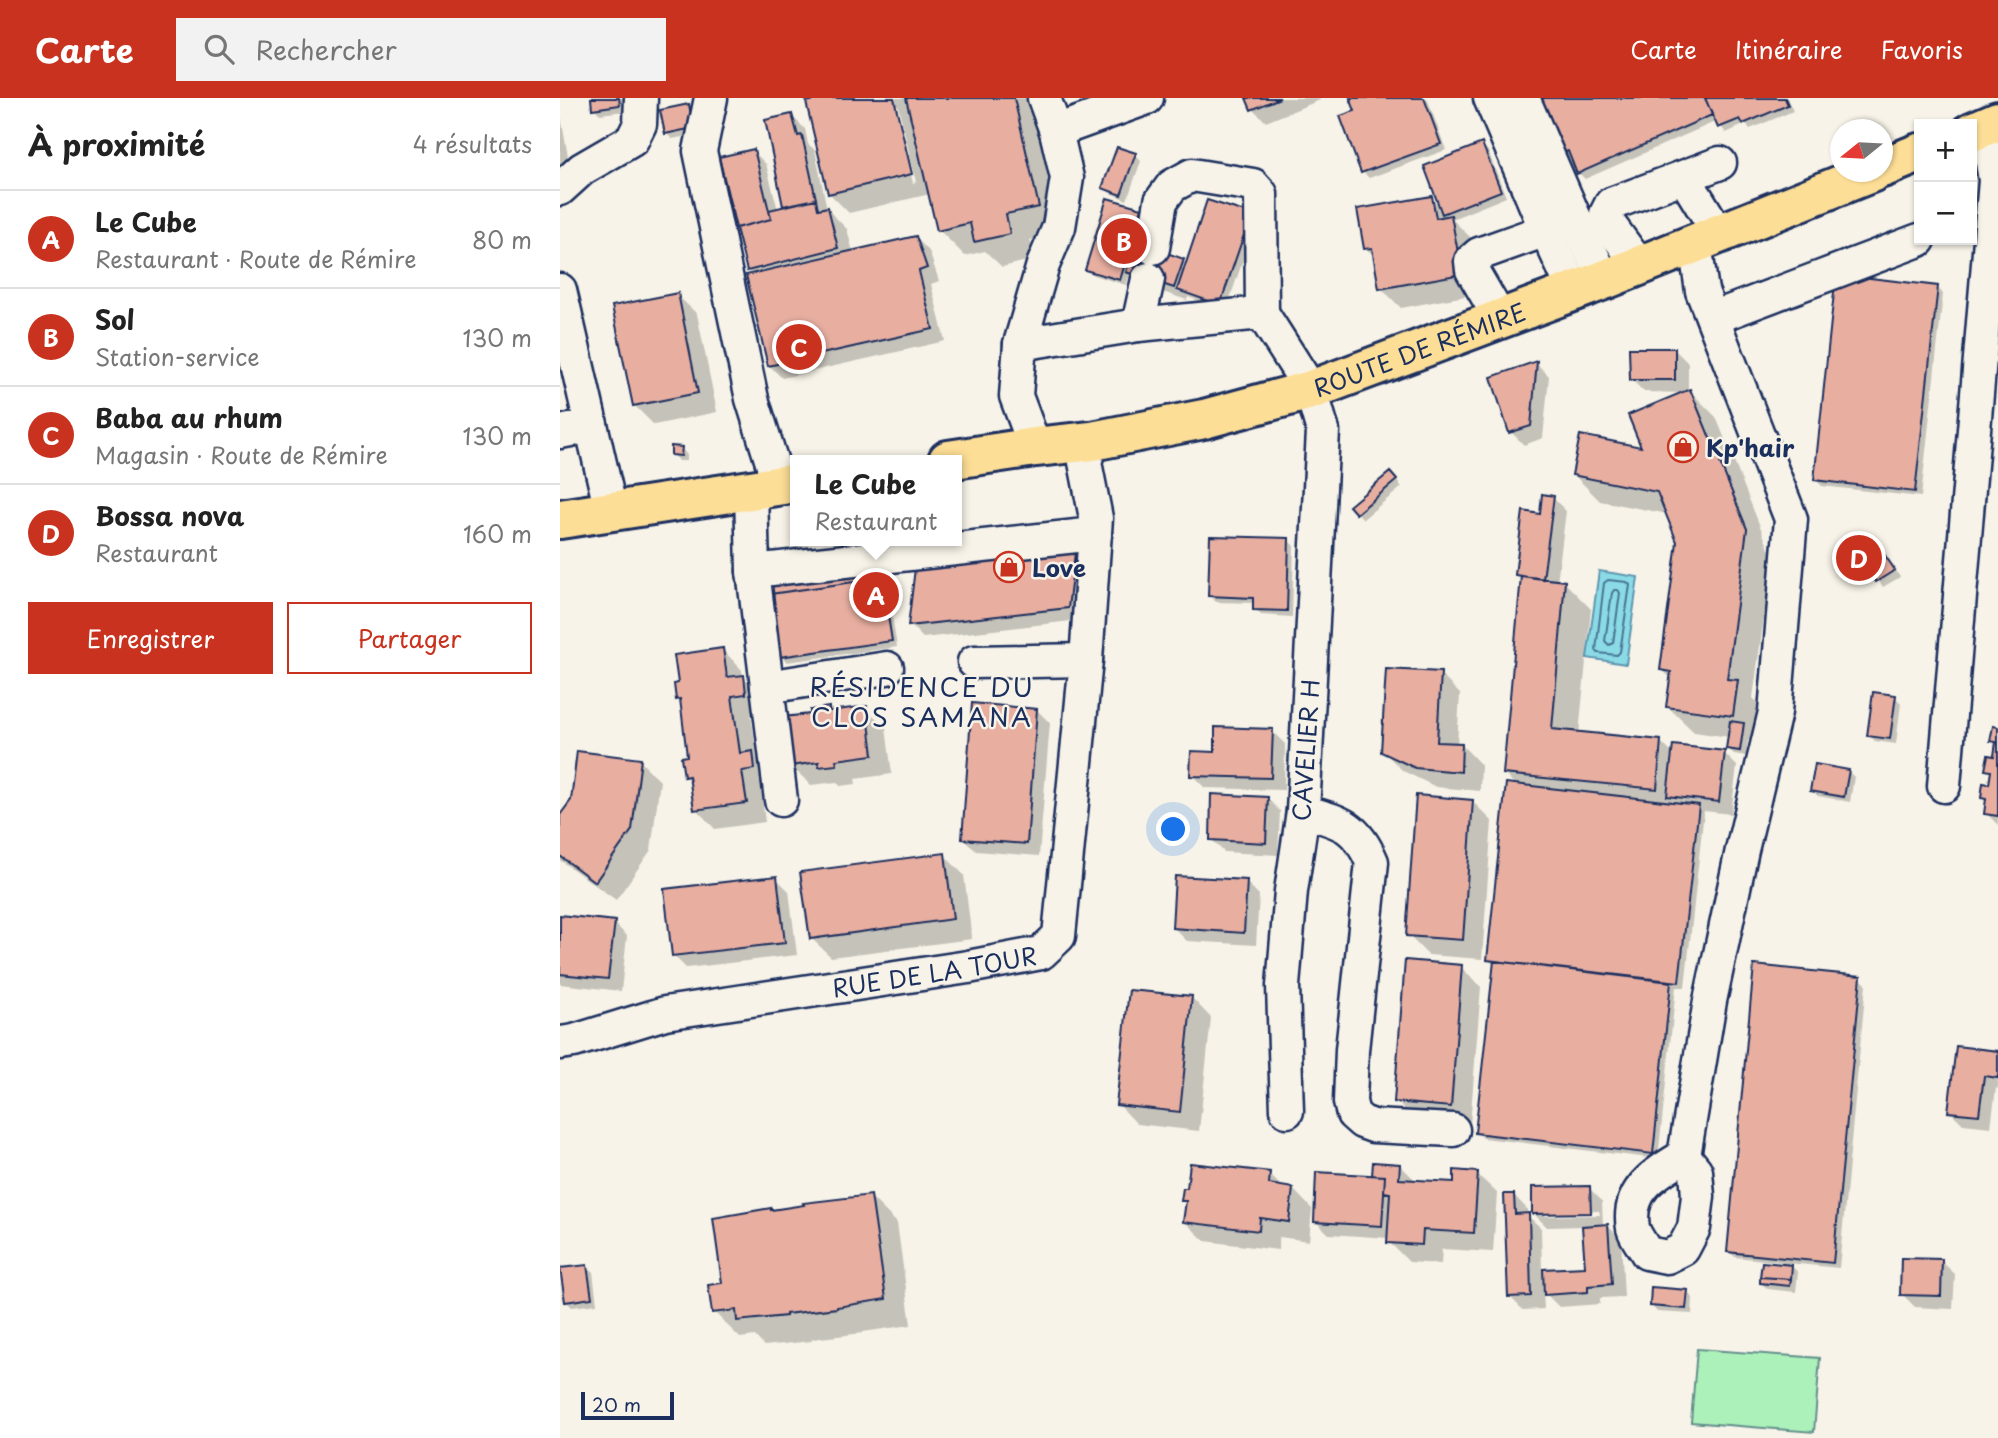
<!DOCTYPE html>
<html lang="fr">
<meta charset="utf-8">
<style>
body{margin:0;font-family:"Playpen Sans",sans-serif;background:#f2f2f2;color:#222}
.controls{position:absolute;right:21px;top:21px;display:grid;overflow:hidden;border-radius:0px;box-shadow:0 2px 5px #0004}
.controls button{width:63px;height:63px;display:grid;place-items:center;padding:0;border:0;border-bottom:2px solid #e0e0e0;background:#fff;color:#222;font:35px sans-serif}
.compass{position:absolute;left:1270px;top:21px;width:63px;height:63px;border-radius:50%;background:#fff;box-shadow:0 2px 5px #0004;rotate:252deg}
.scale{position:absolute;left:21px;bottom:18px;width:93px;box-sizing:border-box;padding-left:7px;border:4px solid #1b2f5e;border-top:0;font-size:19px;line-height:24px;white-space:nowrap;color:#1b2f5e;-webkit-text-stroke:5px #f7f3e8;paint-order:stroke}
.you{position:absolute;left:614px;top:732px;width:24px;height:24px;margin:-18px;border:5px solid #fff;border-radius:50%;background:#1a73e8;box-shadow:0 0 0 10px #1a73e833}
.badge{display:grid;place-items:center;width:46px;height:46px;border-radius:50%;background:#c8321e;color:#fff;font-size:23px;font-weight:700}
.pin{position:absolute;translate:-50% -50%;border:4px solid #fff;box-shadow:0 2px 7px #0006}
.popup{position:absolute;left:230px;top:357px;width:172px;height:91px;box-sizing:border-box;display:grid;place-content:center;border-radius:0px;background:#fff;filter:drop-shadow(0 2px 5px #0005);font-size:23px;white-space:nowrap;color:#767676}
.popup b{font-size:26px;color:#222}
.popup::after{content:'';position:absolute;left:50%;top:100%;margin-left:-14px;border:14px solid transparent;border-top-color:#fff}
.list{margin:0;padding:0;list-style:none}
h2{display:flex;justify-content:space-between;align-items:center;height:91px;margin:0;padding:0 28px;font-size:30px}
h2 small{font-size:23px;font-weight:400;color:#767676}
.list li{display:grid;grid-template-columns:46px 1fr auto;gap:21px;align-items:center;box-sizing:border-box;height:98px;padding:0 28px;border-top:2px solid #e0e0e0}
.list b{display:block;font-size:26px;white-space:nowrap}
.list p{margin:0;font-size:23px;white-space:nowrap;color:#767676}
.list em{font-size:23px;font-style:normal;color:#767676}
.actions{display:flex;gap:14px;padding:21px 28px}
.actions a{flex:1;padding:16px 0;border:2px solid #c8321e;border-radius:0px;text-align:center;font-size:24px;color:#c8321e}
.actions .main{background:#c8321e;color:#fff}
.icon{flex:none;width:38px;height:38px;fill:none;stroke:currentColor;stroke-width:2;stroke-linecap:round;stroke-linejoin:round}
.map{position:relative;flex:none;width:1438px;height:1340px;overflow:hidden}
header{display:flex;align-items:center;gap:42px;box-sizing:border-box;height:98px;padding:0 35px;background:#c8321e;color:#fff}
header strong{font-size:33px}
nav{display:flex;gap:38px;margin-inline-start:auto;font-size:24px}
.search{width:490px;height:63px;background:#f2f2f2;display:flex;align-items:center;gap:18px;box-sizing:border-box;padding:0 24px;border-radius:0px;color:#767676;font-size:26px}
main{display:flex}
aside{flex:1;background:#fff}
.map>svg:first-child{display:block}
.green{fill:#acf0ba;stroke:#64908c;stroke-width:2}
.water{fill:#8bdbe6;stroke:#5e96b0;stroke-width:2}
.shadow{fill:#0003;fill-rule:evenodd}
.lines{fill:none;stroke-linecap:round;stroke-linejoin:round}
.shore{stroke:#487494;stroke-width:2}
.building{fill:#e8afa1;stroke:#1b2f5e;stroke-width:2}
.minor-casing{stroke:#1b2f5e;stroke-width:37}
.major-casing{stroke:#1b2f5e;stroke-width:44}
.minor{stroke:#f7f3e8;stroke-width:32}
.major{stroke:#fdde96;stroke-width:38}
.labels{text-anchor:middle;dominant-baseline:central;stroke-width:5;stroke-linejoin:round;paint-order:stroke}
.street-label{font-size:24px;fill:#1b2f5e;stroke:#f7f3e8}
.poi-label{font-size:24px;font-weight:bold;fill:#1b2f5e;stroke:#f7f3e8;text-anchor:start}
.neighbourhood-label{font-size:26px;letter-spacing:2px;fill:#1b2f5e;stroke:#f7f3e8}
</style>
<header>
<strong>Carte</strong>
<div class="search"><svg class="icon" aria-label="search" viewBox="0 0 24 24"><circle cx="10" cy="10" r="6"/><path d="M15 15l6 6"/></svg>Rechercher</div>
<nav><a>Carte</a><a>Itinéraire</a><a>Favoris</a></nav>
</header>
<main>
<aside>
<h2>À proximité<small>4 résultats</small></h2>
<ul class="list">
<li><span class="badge">A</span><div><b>Le Cube</b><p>Restaurant · Route de Rémire</p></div><em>80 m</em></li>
<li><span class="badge">B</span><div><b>Sol</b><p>Station-service</p></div><em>130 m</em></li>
<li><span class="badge">C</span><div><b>Baba au rhum</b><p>Magasin · Route de Rémire</p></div><em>130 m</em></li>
<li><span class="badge">D</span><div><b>Bossa nova</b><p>Restaurant</p></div><em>160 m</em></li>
</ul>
<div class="actions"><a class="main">Enregistrer</a><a>Partager</a></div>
</aside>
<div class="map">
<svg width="1438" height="1340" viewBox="0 0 1438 1340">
<rect width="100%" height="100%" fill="#f7f3e8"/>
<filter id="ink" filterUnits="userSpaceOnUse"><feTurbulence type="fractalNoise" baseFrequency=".0143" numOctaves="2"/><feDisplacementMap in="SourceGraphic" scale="14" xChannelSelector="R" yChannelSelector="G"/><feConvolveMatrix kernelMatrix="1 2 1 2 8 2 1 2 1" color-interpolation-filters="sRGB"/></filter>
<g filter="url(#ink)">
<!-- green -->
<path class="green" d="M1137,1251L1260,1260L1254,1334L1131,1324Z"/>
<!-- water -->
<path class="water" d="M1039,473L1078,479L1066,566L1027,560Z"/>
<!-- shadow -->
<path class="shadow" d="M32,0H64L65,13L40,16L34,10Z
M272,0H344L349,6L351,0H470L473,4L504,134L470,142L475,161L442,169L425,153L405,158L379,132L370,96L289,115L269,95ZM334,7H338L356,84L353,85Z
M688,0H759L760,2L706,24L693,11Z
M792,0H867L886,52L809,80L803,74L797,14Z
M973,0H1227L1233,13L1190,31L1186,26L1166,35L1157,23L1025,81L1019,75L1012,59L1004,63Z
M128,8L134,14L138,36L112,41L106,35Z
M0,13L10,70L0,71Z
M232,18L245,31L248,46L255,52L267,111L287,131L293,154L356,140L369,153L379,183L371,186L385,243L222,280L209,267L193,177L188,172L193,53L206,66L218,112L227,110L225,107Z
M922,47L928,53L946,99L892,121L910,139L921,195L841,210L821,190L816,160L806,150L871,100L882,111Z
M558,51L575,57L581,63L567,102L550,95L544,89Z
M581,112L587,118L578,147L623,163L627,167L696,124L666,212L628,199L627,202L581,187L570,176L566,187L533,177L527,171Z
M1377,189L1383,196L1361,399L1262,388L1256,382Z
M117,197L137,216L157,314L94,327L74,307Z
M1115,252L1128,265V294L1130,293L1156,319L1212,458L1193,600L1203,610L1199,643L1188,642L1186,658L1174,656L1167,650L1169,639L1134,634L1108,609L1112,581L1102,572L1119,444L1108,416L1040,403L1014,377L1084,351L1126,295L1084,294L1071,281Z
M976,265L989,278L983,340L964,347L951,334Z
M121,350L127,357V363H119L113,356Z
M836,382L842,389L803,421L792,409Z
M993,400L1006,413L997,484L1005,485L1031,511L1019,636L1101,644L1113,656L1164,655L1177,668L1171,716L1144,713L1125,889H1116L1098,1061L923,1040L917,1034L935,868L929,862L957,688L944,676L963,482L957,477L981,418Z
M728,442L734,448L732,519L701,517L695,511V505L656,504L650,498Z
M514,456L527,469L520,522L363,540L350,527Z
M1324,458L1340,479L1323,489L1308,468Z
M325,474L337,549L227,564L221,558L210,484Z
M163,552L182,572L183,579L203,598L205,615L191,617L197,660L212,675L214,690L201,692L205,724L155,731L136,711L132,685L125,678L129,660L122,606L117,601Z
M880,576L900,596L897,647H902L921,667L920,693L876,689L843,673L823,653Z
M1335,599L1341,605L1336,646L1315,643L1309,637Z
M306,610L326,630L332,676L295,681L296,686L280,688L277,684L251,687L231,668L252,617L268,611L272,615Z
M477,612L490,625L479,758L416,753L403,740Z
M1434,630L1438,631V727L1426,715L1428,705L1422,700L1430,688L1432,676L1427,671L1435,659L1437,648L1432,642Z
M712,633L725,646L724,692L645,690L632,677L657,655Z
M80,663L100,683L91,752L56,802L0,762V720Z
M1288,673L1294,679L1290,704L1258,698L1252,692Z
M707,700L720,713L718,757L664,754L651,741Z
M912,703L932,723L922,861L868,857L848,837Z
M384,757L404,777L412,841L271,859L251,840Z
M216,780L229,793L237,857L126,870L113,857Z
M686,784L699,797L696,847L627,843L614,830Z
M0,819L54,825L67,838L61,893L0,886Z
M901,869L921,889L910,1027L856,1023L836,1003Z
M1300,880L1306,886L1279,1170L1228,1165L1238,1174L1236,1194L1208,1191L1201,1185L1223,1167V1164L1175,1159L1169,1153Z
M632,900L651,920L639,1033L577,1026L558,1006Z
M1397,950L1438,955V991L1436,990L1431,1029L1403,1026L1390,1013Z
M840,1067L856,1083L896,1086L917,1076L937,1095L933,1154L882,1151L881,1166L849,1164L829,1144V1140L769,1136L755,1123L817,1080Z
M709,1076L723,1090L733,1091L752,1111L749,1143L719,1139L718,1152L645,1143L625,1124L627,1106L623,1102Z
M1029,1090L1042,1103L1043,1128H1048L1061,1141L1064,1199L1040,1200V1206L999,1209L983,1193L984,1211L963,1212L950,1199L954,1097L967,1111V1117L981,1130L982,1173L1027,1171L1024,1128L987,1129L974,1116ZM1039,1113L1040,1117L985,1118V1114Z
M311,1099L337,1125L351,1227L303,1234V1235L252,1241V1243L204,1248L195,1238L180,1240L154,1214L164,1186L212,1113Z
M1381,1163L1395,1176L1393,1211L1355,1209L1342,1196Z
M26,1168L33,1174L37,1206L12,1209L6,1203Z
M1127,1194L1133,1200L1132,1216L1097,1214L1091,1207Z"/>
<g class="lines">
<!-- shore -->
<path class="shore" d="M1048,482L1067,484L1070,487L1060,554L1057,557L1038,555L1036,552L1044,485Z
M1054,492H1058L1060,495L1053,545L1049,547L1045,543L1052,495Z"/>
</g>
<!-- building -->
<path class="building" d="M31,0H59L60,7L32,11Z
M264,0H334L352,76L268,96L246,4Z
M346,0H454L479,109L446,116L450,136L414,144L410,125L377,133Z
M686,0H720L691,12Z
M790,0H864L881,46L801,75L780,18L795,13Z
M971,0H1145L1152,17L1017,76L1008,53L996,58Z
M1145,0H1225L1228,7L1183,26L1180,21L1158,30Z
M129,6L133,30L105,36L100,12Z
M232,16L238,38L242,37L256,101L223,108L205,22Z
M922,45L941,93L882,116L864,68Z
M557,49L576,55L561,97L542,90Z
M194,51L211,121L176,130L159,59Z
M872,98L876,120L891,117L902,176L819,191L812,150L804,151L797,111Z
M547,100L582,110L560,182L525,172Z
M256,101L258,111L268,109L278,150L187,173L176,130L211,121L209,112Z
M647,102L691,116L660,207L617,192Z
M356,138L367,170L359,173L373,231L208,268L186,177Z
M576,144L624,161L614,190L566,174Z
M1276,176L1378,188L1355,394L1254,382Z
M118,195L138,295L73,308L52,208Z
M1069,250H1115V282H1070Z
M977,263L971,328L949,335L931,279Z
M1130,291L1187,431L1167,581L1178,582L1173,618L1106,609L1111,574L1100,572L1117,444L1097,394L1012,377L1020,337L1081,349L1068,317Z
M111,348L122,349L121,358L111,357Z
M830,374L837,382L796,416L789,408Z
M982,396L994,398L983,481L955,477L963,413L980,416Z
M650,438L729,440L727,513L693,512V500L648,498Z
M471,449L515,455L508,510L348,528L356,462Z
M1324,456L1335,472L1316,484L1305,468Z
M319,466L322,480L210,496L208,482Z
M961,478L1005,483L992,631L1101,642L1097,691L943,676Z
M322,480L332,543L219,559L210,496Z
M163,550L167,579L184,577L186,596L172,598L180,655L193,653L195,671L182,673L187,705L134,712L129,678L124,679L121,659L127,658L120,601L116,602L114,586L118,585L114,557Z
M826,571L881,574L877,644L902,645L901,674L855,670L821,654Z
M1313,594L1336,597L1330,641L1307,638Z
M412,605L477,611L467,746L402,741Z
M307,608L313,657L276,662L277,667L259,669V664L230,668L223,619L250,616V612L269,609V613Z
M1170,623L1184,625L1180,653L1166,651Z
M1433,628L1438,629V718L1424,716L1426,701L1421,700L1423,685L1429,686L1431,673L1425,672L1428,657L1434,658L1436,644L1430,643Z
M655,629L713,631L711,680L630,678L631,653L655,654Z
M1113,647L1165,653L1159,704L1107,698Z
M17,653L81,661L72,732L35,784L0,758V717L11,702Z
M1255,666L1289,672L1284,699L1250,693Z
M946,685L1139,707L1119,884L927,862Z
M651,696L708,699L706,745L650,742Z
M856,697L913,702L903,842L846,838Z
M385,755L393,821L250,841L240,774Z
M217,778L225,845L112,858L104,791Z
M615,778L687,782L684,835L612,830Z
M0,817L55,823L48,881L0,876Z
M845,862L902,867L891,1009L834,1004Z
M934,863L1111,884L1093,1056L915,1035Z
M1194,867L1301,878L1273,1165L1167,1154Z
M569,892L632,898L620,1014L556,1007Z
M1396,948L1438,953V980L1424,978L1419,1017L1388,1014Z
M813,1064L840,1066L839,1081L894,1084V1072L918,1074L914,1135L863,1132L862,1147L827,1145L830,1095L824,1094L825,1078H812Z
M630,1065L710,1074L709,1086L733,1090L729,1124L700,1120L699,1133L623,1124L626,1103H621L623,1090H627Z
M756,1074L825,1078L822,1128L754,1124Z
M1030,1088L1031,1115L972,1116V1089Z
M944,1096H954L955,1116L969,1115L971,1198L948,1199Z
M311,1097L326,1201L277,1209V1210L226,1216V1218L177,1223L176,1212L152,1215L148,1187L162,1185L153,1120L211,1110V1112L244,1107L243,1105Z
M1048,1126L1052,1186L1028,1188V1194L984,1197L983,1171L1025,1169L1022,1128Z
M1341,1160L1382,1161L1381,1198L1340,1197Z
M1202,1164L1232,1167L1231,1181L1200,1179Z
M27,1167L32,1200L5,1204L0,1170Z
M1200,1179L1231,1181L1230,1188L1200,1185Z
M1091,1189L1128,1192L1126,1211L1090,1208Z"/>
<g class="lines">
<!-- minor casing -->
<g class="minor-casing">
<g id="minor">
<path d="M151,0L140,53L192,301L219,387"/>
<path d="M930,0L986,132L1014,193"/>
<path d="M963,0L1014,118L1044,182"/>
<path d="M496,33L587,0"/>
<path d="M1124,79L1159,136"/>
<path d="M0,91L22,71L72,42L80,26L81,0"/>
<path d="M593,150L601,103L612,88L632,77L693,87L701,96L702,215L751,292L763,333L743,713L731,793L723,888L727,1013"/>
<path d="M1079,167L1049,126L1046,116L1051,106L1160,65"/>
<path d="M0,192L51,413"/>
<path d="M1153,220L1359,142"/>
<path d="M941,222L912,172L911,163L919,156L986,132"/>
<path d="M578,227L702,215"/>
<path d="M460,246L578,227L588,181"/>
<path d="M0,334L31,328"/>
<path d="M475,349L456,298L460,246L483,167L499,129L507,80L496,33L484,0"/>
<path d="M191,392L193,473L221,702"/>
<path d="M193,473L535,436"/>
<path d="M414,564L526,562"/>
<path d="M207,589L327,570"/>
<path d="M1384,688L1435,82L1426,28"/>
<path d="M743,713C780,724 796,726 812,764L792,952L790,1004L793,1016L802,1024L813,1028L893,1032"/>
<path id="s1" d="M0,945L14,943L105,915L408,869L481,855L499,838L526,562L536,420L525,364L532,343"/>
<path d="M1124,1058C1096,1075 1066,1092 1073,1130C1075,1138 1083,1148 1087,1155L1107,1159L1123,1151L1134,1130L1138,1098L1136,1073L1124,1058L1150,903L1182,752L1215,614L1231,421L1142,193L1135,146"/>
</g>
</g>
<!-- major casing -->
<g class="major-casing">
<g id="major">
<path d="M1412,34L1438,23"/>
<path d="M1322,70L1359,55"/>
<path id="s2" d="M388,362L475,349L532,343L644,321L751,292L1044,182L1313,74"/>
<path d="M0,421L236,385"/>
</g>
</g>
<!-- minor -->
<use href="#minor" class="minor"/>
<!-- major -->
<use href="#major" class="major"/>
</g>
</g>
<!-- icons -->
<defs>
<g id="shop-ring" transform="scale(1.575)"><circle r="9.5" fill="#f7f3e8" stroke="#c8321e" stroke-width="1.5"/><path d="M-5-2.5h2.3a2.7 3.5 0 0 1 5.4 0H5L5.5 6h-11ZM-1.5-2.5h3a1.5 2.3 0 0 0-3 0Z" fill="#c8321e"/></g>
</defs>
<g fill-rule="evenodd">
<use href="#shop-ring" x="1123" y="349"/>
<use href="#shop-ring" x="449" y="469"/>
</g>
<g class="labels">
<!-- street labels -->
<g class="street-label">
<text stroke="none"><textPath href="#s2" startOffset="486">ROUTE DE RÉMIRE</textPath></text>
<text transform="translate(745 652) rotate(-86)">CAVELIER H</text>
<text stroke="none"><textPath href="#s1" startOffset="382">RUE DE LA TOUR</textPath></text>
</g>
<!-- poi labels -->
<g class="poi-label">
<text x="1146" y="349">Kp'hair</text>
<text x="472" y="469">Love</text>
</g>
<!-- neighbourhood labels -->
<g class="neighbourhood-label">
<text x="362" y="588">RÉSIDENCE DU<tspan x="362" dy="30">CLOS SAMANA</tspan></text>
</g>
</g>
</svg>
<div class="controls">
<button>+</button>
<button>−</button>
</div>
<svg class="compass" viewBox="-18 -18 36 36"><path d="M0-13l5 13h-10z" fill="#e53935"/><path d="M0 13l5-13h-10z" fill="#767676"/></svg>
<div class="scale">20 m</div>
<div class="you"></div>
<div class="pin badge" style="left:316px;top:497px">A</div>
<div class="popup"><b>Le Cube</b>Restaurant</div>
<div class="pin badge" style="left:564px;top:143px">B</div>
<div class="pin badge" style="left:239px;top:249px">C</div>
<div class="pin badge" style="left:1299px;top:460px">D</div>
</div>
</main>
